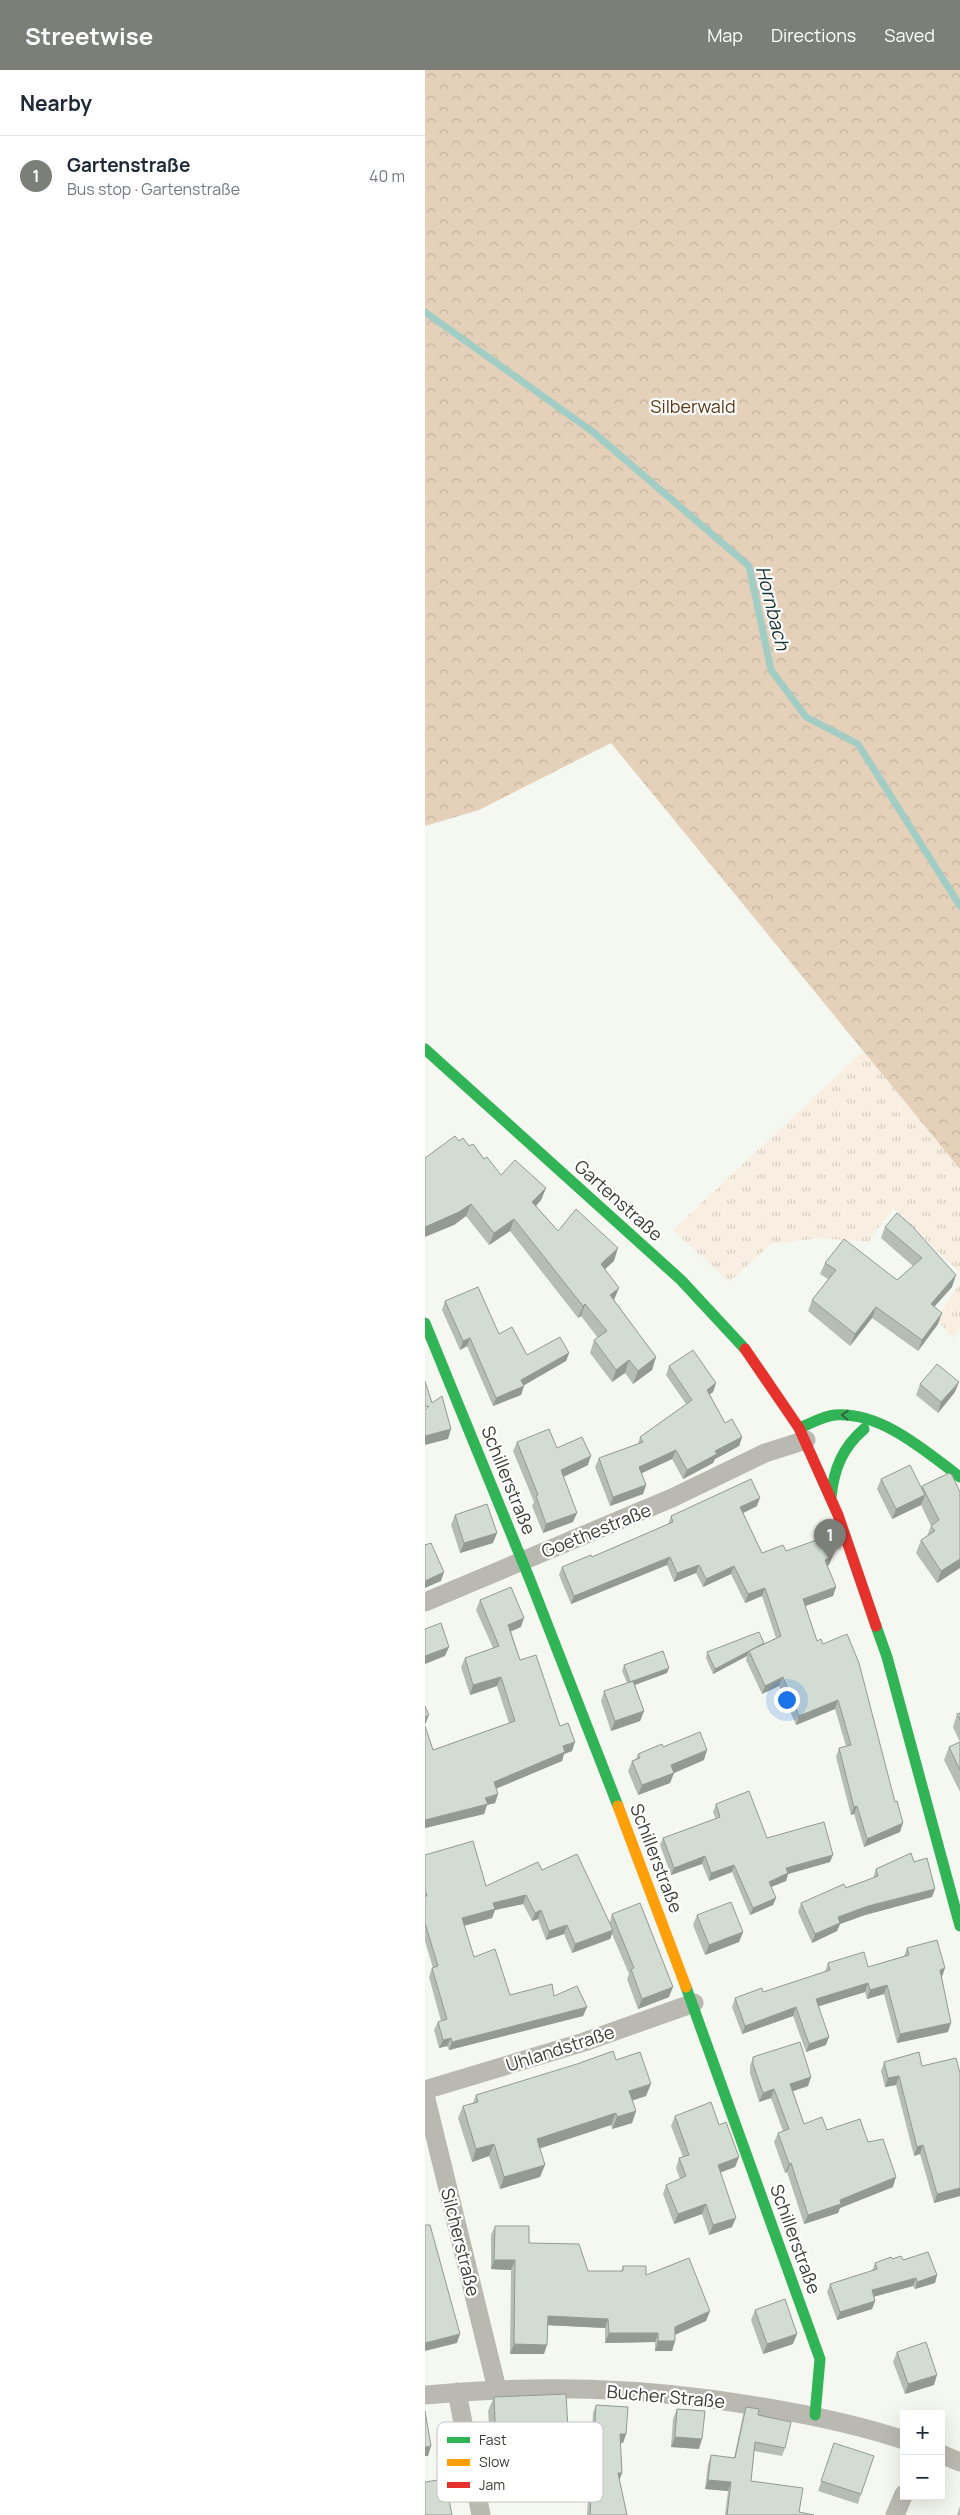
<!DOCTYPE html>
<meta charset="utf-8">
<style>
body{margin:0;font-family:Manrope,sans-serif;background:#f2f2f3;color:#1f2937}
.controls{position:absolute;right:15px;bottom:15px;display:grid;overflow:hidden;border-radius:0px;box-shadow:0 5px 20px #0002}
.controls button{width:45px;height:45px;display:grid;place-items:center;padding:0;border:0;border-bottom:1px solid #e0e1e3;background:#fff;color:#1f2937;font:25px sans-serif}
.you{position:absolute;left:361px;top:1629px;width:18px;height:18px;margin:-12px;border:4px solid #fff;border-radius:50%;background:#1a73e8;box-shadow:0 0 0 8px #1a73e833}
.badge{display:grid;place-items:center;width:32px;height:32px;border-radius:50%;background:#7c7e78;color:#fff;font-size:16px;font-weight:700}
.pin{position:absolute;translate:-50% -41px;filter:drop-shadow(0 1px 2px #0008)}
.pin::after{content:'';position:absolute;top:26px;width:18px;height:15px;background:inherit;clip-path:polygon(0 0,100% 0,50% 100%)}
.list{margin:0;padding:0;list-style:none}
h2{display:flex;justify-content:space-between;align-items:center;height:65px;margin:0;padding:0 20px;font-size:21px}
h2 small{font-size:16px;font-weight:400;color:#747a83}
.list li{display:grid;grid-template-columns:32px 1fr auto;gap:15px;align-items:center;box-sizing:border-box;height:80px;padding:0 20px;border-top:1px solid #e0e1e3}
.list b{display:block;font-size:19px;white-space:nowrap}
.list p{margin:0;font-size:16px;white-space:nowrap;color:#747a83}
.list em{font-size:16px;font-style:normal;color:#747a83}
.map{position:relative;flex:none;width:535px;height:2445px;overflow:hidden}
header{display:flex;align-items:center;gap:30px;box-sizing:border-box;height:70px;padding:0 25px;background:#7c7e78;color:#fff}
header strong{font-size:24px}
nav{display:flex;gap:28px;margin-inline-start:auto;font-size:18px}
main{display:flex}
aside{flex:1;background:#fff}
.map>svg:first-child{display:block}
.grass{fill:url(#grass-tufts)}
.forest{fill:url(#forest-crowns)}
.lines{fill:none;stroke-linecap:round;stroke-linejoin:round}
.stream{stroke:#a1cdc4;stroke-width:7}
.street{stroke:#b9b8b1;stroke-width:19}
.fast{stroke:#30b455;stroke-width:11}
.slow{stroke:#ff9f0a;stroke-width:11}
.jam{stroke:#e5322d;stroke-width:11}
.wall{fill:#b5bdb5}
.shaded-wall{fill:#939a93}
.building{fill:#d2dcd2;stroke:#939a93}
.oneway{stroke:#386140}
.labels{text-anchor:middle;dominant-baseline:central;stroke-width:4.5;stroke-linejoin:round;paint-order:stroke}
.park-label{font-size:18px;fill:#5e370f;stroke:#fff}
.street-label{font-size:18px;fill:#3b3d37;stroke:#fff}
.water-label{font-size:19px;font-style:italic;fill:#163631;stroke:#fff}
.key{fill:#fff;stroke:#c4c5c3;stroke-width:1}
.key-label{font-size:14px;fill:#3b3d37}
</style>
<header>
<strong>Streetwise</strong>
<nav><a>Map</a><a>Directions</a><a>Saved</a></nav>
</header>
<main>
<aside>
<h2>Nearby<small></small></h2>
<ul class="list">
<li><span class="badge">1</span><div><b>Gartenstraße</b><p>Bus stop · Gartenstraße</p></div><em>40 m</em></li>
</ul>
</aside>
<div class="map">
<svg width="535" height="2445" viewBox="0 0 535 2445">
<defs>
<pattern id="grass-tufts" width="24" height="20" patternUnits="userSpaceOnUse" patternTransform="scale(1.25)"><rect width="24" height="20" fill="#f8efe2"/><path d="M3 7l-1-3M5 7V3M7 7l1-3M15 17l-1-3M17 17v-4M19 17l1-3" fill="none" stroke="#d6cec2"/></pattern>
<pattern id="forest-crowns" width="20" height="18" patternUnits="userSpaceOnUse" patternTransform="scale(1.25)"><rect width="20" height="18" fill="#e5d0ba"/><path d="M2 6a3 3 0 1 1 6 0M12 15a3 3 0 1 1 6 0" fill="none" stroke="#c5b4a0"/></pattern>
</defs>
<rect width="100%" height="100%" fill="#f5f8f0"/>
<!-- grass -->
<path class="grass" d="M438,981L535,1099V1203L468,1138L443,1172L395,1168L346,1174L304,1212L248,1160Z
M535,1213V1258L528,1268L511,1249Z"/>
<!-- forest -->
<path class="forest" d="M0,0H535V1099L186,673L54,740L0,756Z"/>
<g class="lines">
<!-- stream -->
<path class="stream" d="M0,242L168,362L324,496L346,600L381,647L433,674L535,836"/>
<!-- street -->
<path class="street" d="M0,1532L247,1428L340,1383L381,1370
M0,2020L159,1972L269,1933
M0,2025L72,2319
M32,2322L56,2445
M0,2325C114,2314 219,2317 332,2336C381,2344 431,2354 479,2370
M516,2384L535,2392
M470,2445L479,2424"/>
<!-- fast -->
<path class="fast" d="M0,979L256,1210L320,1279
M0,1253L105,1510L193,1736
M374,1358C385,1354 398,1346 410,1345C457,1342 500,1381 535,1407
M406,1427C409,1399 417,1378 439,1359
M451,1556L462,1587L535,1856
M261,1917L395,2289L390,2345"/>
<!-- slow -->
<path class="slow" d="M193,1736L261,1917"/>
<!-- jam -->
<path class="jam" d="M320,1279L374,1358L413,1445L451,1556"/>
</g>
<!-- wall -->
<path class="wall" d="M34,1071L44,1076L76,1105L121,1118L116,1130L111,1136L133,1161L189,1191L180,1199L189,1230L231,1287L227,1300L208,1314L200,1303L187,1312L165,1283L169,1270L173,1268L156,1246L153,1248L85,1161L64,1175L41,1146L29,1155Z
M472,1143L527,1217L509,1237L513,1254L493,1281L447,1248L425,1276L383,1241L387,1230L403,1209L395,1204L400,1193L472,1210L488,1196L456,1168L460,1157Z
M20,1231L74,1264L102,1285L144,1283L141,1291L99,1315L96,1325L68,1336L42,1276L35,1280L17,1240Z
M244,1296L291,1313L288,1322L284,1324L300,1353L317,1367L314,1376L290,1389L288,1393L258,1409L247,1389L216,1403L221,1415L218,1424L185,1436L170,1397L174,1388L213,1374L215,1367L261,1334L241,1305Z
M495,1314L530,1322L513,1343L491,1325Z
M92,1372L132,1378L163,1395L138,1407L148,1452L118,1463L107,1436L109,1432L88,1381Z
M456,1409L496,1418L497,1416L535,1422V1498L512,1513L491,1483L496,1470L502,1466L506,1456L496,1435L467,1449L452,1419Z
M332,1436L318,1443L337,1483L361,1481L407,1487L404,1495L402,1496L411,1517L408,1526L380,1536L392,1571L475,1762L439,1777L429,1744L426,1745L411,1687L414,1678L421,1676L410,1639L371,1655L354,1616L337,1624L321,1590L322,1586L288,1604L281,1588L282,1582L338,1574L351,1568L337,1526L320,1533L306,1504L278,1517L271,1503L249,1512L242,1495L146,1534L134,1505L137,1497L167,1487L243,1454L246,1446Z
M30,1445L68,1473L35,1483L26,1455Z
M55,1530L96,1557L86,1561L95,1590L135,1656L147,1681L139,1684L137,1691L71,1719L73,1724L70,1733L62,1735L59,1744L0,1758V1656L8,1680L84,1653L72,1616L45,1625L36,1597L40,1588L68,1578L51,1540Z
M199,1595L242,1603L210,1615L219,1641L215,1651L186,1661L176,1631L179,1621L202,1613L197,1601Z
M535,1643V1722L519,1690L524,1677L535,1672L528,1657L532,1644Z
M238,1677L279,1690L249,1703L245,1713L213,1725L203,1701L207,1691L211,1689L213,1684Z
M291,1734L342,1768L405,1792L363,1804L361,1811L346,1817L351,1828L348,1835L325,1845L307,1802L284,1811L277,1794L246,1805L235,1775L238,1768L291,1749L288,1742Z
M0,1785L61,1816L117,1800L185,1852L187,1844L244,1927L213,1939L202,1909L204,1904L187,1864L185,1869L147,1883L139,1864L121,1870L113,1849L107,1851L98,1834L70,1840L67,1848L39,1856L49,1887L85,1925L129,1926L162,1937L158,1946L24,1980L22,1976L14,1978L9,1960L13,1952L16,1951L4,1907L7,1898H8L0,1871Z
M489,1792L507,1827L440,1845L415,1854L412,1861L387,1873L373,1842L376,1833L448,1808L451,1799Z
M272,1845L318,1862L314,1872L280,1885L268,1855Z
M482,1878L517,1907L523,1962L472,1973L459,1924L442,1929L440,1922L394,1936L401,1975L381,1982L368,1946L317,1964L307,1937L310,1928L338,1922L400,1902L403,1893L443,1897L479,1886Z
M328,1987L386,2007L383,2016L368,2021L379,2054L443,2072L468,2117L415,2138L413,2143L379,2154L362,2102L360,2103L349,2072L353,2063L358,2061L346,2028L334,2032L325,2003V1996Z
M191,1990L221,2026L207,2030L211,2041L207,2053L187,2059L186,2055L115,2078V2107L75,2119L64,2086L47,2092L33,2048L38,2036L48,2033L51,2025Z
M459,1992L497,1996L535,2126L509,2133L495,2084L489,2086L471,2015L460,2017L456,2001Z
M250,2046L294,2055L314,2087L310,2097L295,2102L307,2157L284,2165L277,2144L249,2154L238,2124L241,2115L255,2109L251,2098L254,2088L258,2087L246,2056Z
M70,2156L163,2201H196L198,2196L221,2205L281,2251L250,2265V2271L247,2281H230V2272L180,2273V2258L122,2255L119,2284H85L86,2200L66,2199V2165Z
M467,2189L478,2190L512,2205L510,2213L490,2219L488,2216L448,2227L450,2231L447,2239L412,2250L402,2222L405,2214L447,2201L450,2193Z
M330,2240L368,2274L338,2284L326,2250Z
M472,2282L509,2315L480,2324L468,2292Z
M69,2327L140,2408L77,2411L76,2385H66L63,2341Z
M171,2335L201,2364L198,2373H195L197,2403L194,2410L202,2445H162L168,2343Z
M321,2337L333,2345L360,2378L357,2386L329,2381L326,2411L374,2442L389,2445H300L303,2421L280,2419L283,2394L286,2385L309,2388L318,2345Z
M252,2339L274,2379L246,2377L248,2349Z
M409,2373L436,2424L433,2434L393,2421Z
M535,2436V2445H532Z"/>
<!-- shaded-wall -->
<path class="shaded-wall" d="M121,1118L116,1130L103,1145L107,1132Z
M46,1134L41,1146L29,1155L0,1167V1157Z
M89,1149L85,1161L64,1175L69,1163Z
M193,1178L189,1191L171,1207L176,1194Z
M531,1205L527,1217L501,1246L506,1234Z
M194,1218L189,1230L185,1225Z
M160,1234L156,1246L153,1248L158,1236Z
M451,1237L447,1248L425,1276L430,1264Z
M517,1243L513,1254L493,1281L497,1270Z
M45,1268L42,1276L35,1280L38,1271Z
M144,1283L141,1291L96,1317L99,1316L96,1325L68,1336L71,1328L96,1310Z
M231,1287L227,1300L208,1314L213,1301Z
M204,1290L200,1303L187,1312L191,1300Z
M534,1312L530,1322L513,1343L516,1332Z
M291,1313L288,1322L278,1329L282,1320Z
M26,1359L23,1369L0,1375V1366Z
M317,1367L314,1376L290,1389L288,1393L258,1409L262,1400L290,1381Z
M251,1380L247,1389L211,1406L214,1397Z
M166,1386L163,1395L132,1410L136,1400Z
M221,1415L218,1424L185,1436L188,1427Z
M500,1425L496,1435L467,1449L471,1439Z
M335,1428L332,1436L312,1446L315,1437Z
M152,1443L148,1452L118,1463L121,1454Z
M72,1463L68,1473L35,1483L39,1473Z
M245,1487L242,1495L146,1534L149,1526Z
M407,1487L404,1495L397,1498L400,1490Z
M535,1489V1498L512,1513L516,1501Z
M274,1495L271,1503L249,1512L252,1503Z
M309,1496L306,1504L278,1517L281,1509Z
M19,1502L16,1511L0,1518V1511Z
M411,1517L408,1526L375,1538L378,1529Z
M340,1518L337,1526L320,1533L323,1524Z
M99,1548L96,1557L80,1564L83,1555Z
M339,1573L337,1578L324,1581L322,1586L288,1604L290,1599Z
M24,1577L20,1586L0,1594V1586Z
M244,1598L242,1603L204,1617L205,1612Z
M76,1607L72,1616L45,1625L48,1615Z
M358,1607L354,1616L337,1624L340,1616Z
M413,1630L410,1639L371,1655L374,1646Z
M219,1641L215,1651L186,1661L190,1651Z
M4,1645L0,1655V1647Z
M150,1672L147,1681L139,1684L137,1691L65,1721L69,1712L138,1676Z
M282,1680L279,1690L249,1703L245,1713L213,1725L217,1715L246,1695Z
M73,1724L70,1733L62,1735L59,1744L0,1758V1750Z
M432,1736L429,1744L426,1745L429,1737Z
M478,1753L475,1762L439,1777L442,1769Z
M408,1785L405,1792L363,1804L361,1811L341,1819L344,1812L361,1798Z
M280,1786L277,1794L246,1805L249,1798Z
M309,1795L307,1802L284,1811L286,1803Z
M510,1819L507,1827L440,1845L415,1854L412,1861L387,1873L390,1864L413,1847L443,1836Z
M101,1825L98,1834L70,1840L67,1848L34,1857L37,1848L68,1833Z
M351,1828L348,1835L325,1845L328,1838Z
M116,1840L113,1849L107,1851L110,1843Z
M142,1855L139,1864L121,1870L124,1861Z
M188,1860L185,1869L147,1883L150,1874Z
M318,1862L314,1872L280,1885L284,1875Z
M520,1898L517,1907L512,1908L515,1900Z
M443,1913L440,1922L388,1938L391,1929Z
M462,1915L459,1924L442,1929L445,1920Z
M248,1917L244,1927L213,1939L217,1929Z
M162,1937L158,1946L24,1980L27,1972Z
M371,1937L368,1946L317,1964L320,1956Z
M526,1953L523,1962L472,1973L475,1964Z
M404,1967L401,1975L381,1982L384,1974Z
M26,1968L22,1976L14,1978L18,1970Z
M474,2006L471,2015L460,2017L463,2008Z
M386,2007L383,2016L362,2023L365,2014Z
M226,2014L221,2026L200,2033L204,2021Z
M349,2019L346,2028L334,2032L338,2023Z
M211,2041L207,2053L187,2059L192,2047Z
M191,2043L186,2055L107,2081L112,2069Z
M69,2074L64,2086L47,2092L51,2079Z
M498,2075L495,2084L489,2086L492,2077Z
M314,2087L310,2097L289,2105L293,2095Z
M366,2093L362,2102L360,2103L364,2094Z
M120,2095L115,2107L75,2119L79,2107Z
M471,2107L468,2117L415,2138L413,2143L379,2154L383,2145L415,2130Z
M535,2118V2126L509,2133L512,2124Z
M281,2134L277,2144L249,2154L253,2144Z
M311,2148L307,2157L284,2165L288,2155Z
M69,2190H90L86,2200L66,2199Z
M512,2205L510,2213L490,2219L492,2212Z
M491,2208L488,2216L444,2228L447,2220Z
M450,2231L447,2239L412,2250L415,2242Z
M285,2241L281,2251L247,2266L250,2257Z
M123,2246L183,2249L180,2258L119,2255Z
M184,2263H233L230,2272L180,2273Z
M35,2264L32,2273L0,2281V2273Z
M372,2264L368,2274L338,2284L342,2274Z
M233,2271H250L247,2281H230Z
M89,2274L122,2275L119,2284H85Z
M512,2305L509,2315L480,2324L483,2314Z
M195,2364H201L198,2373L192,2372Z
M250,2367L277,2369L274,2379L246,2377Z
M71,2371H81L76,2385H66Z
M6,2376L3,2386H0V2377Z
M145,2394L140,2408L77,2411L82,2397Z
M193,2403H197L194,2411Z
M283,2410L306,2412L303,2421L280,2419Z"/>
<!-- building -->
<path class="building" d="M30,1066L34,1071L38,1068L44,1076L48,1074L59,1089L62,1087L76,1105L90,1090L121,1118L107,1132L133,1161L151,1139L193,1178L176,1194L194,1218L185,1225L231,1287L213,1301L204,1290L191,1300L169,1270L182,1261L160,1234L158,1236L89,1149L69,1163L46,1134L34,1142L0,1157V1088Z
M472,1143L487,1156L531,1205L506,1234L517,1243L497,1270L451,1237L430,1264L387,1230L411,1200L400,1193L419,1169L472,1210L497,1188L460,1157Z
M53,1217L74,1264L87,1257L102,1285L135,1267L144,1283L96,1310L99,1316L71,1328L45,1268L38,1271L20,1231Z
M268,1280L291,1313L282,1320L300,1353L307,1349L317,1367L290,1381L292,1384L262,1400L251,1380L214,1397L221,1415L188,1427L174,1388L218,1372L215,1367L267,1330L244,1296Z
M512,1294L534,1312L516,1332L495,1314Z
M0,1311L7,1333L17,1326L26,1359L0,1366V1340L4,1336L0,1337Z
M124,1359L132,1378L157,1367L166,1386L136,1400L152,1443L121,1454L111,1426L113,1425L92,1372Z
M485,1395L500,1425L471,1439L456,1409Z
M524,1403L527,1405L535,1422V1489L516,1501L496,1470L510,1461L506,1456L514,1450L497,1416Z
M326,1409L335,1428L315,1437L337,1483L358,1475L361,1481L400,1467L407,1487L400,1490L411,1517L378,1529L392,1571L396,1569L398,1574L422,1564L434,1593L470,1732L472,1731L478,1753L442,1769L432,1736L429,1737L414,1678L426,1675L413,1630L374,1646L358,1607L340,1616L324,1581L356,1566L340,1518L323,1524L309,1496L281,1509L274,1495L252,1503L245,1487L149,1526L137,1497L166,1485L167,1487L248,1452L246,1446Z
M62,1434L72,1463L39,1473L30,1445Z
M6,1473L19,1502L0,1511V1475Z
M86,1517L99,1548L83,1555L95,1590L111,1585L135,1656L143,1653L150,1672L138,1676L140,1682L69,1712L73,1724L60,1728L63,1734L0,1750V1656L8,1680L90,1651L76,1607L48,1615L40,1588L74,1576L55,1530Z
M16,1553L24,1577L0,1586V1559Z
M334,1562L339,1573L290,1599L282,1582Z
M238,1581L244,1598L205,1612L199,1595Z
M208,1611L219,1641L190,1651L179,1621Z
M0,1636L4,1645L0,1647Z
M535,1643V1650L532,1644Z
M275,1662L282,1680L246,1695L249,1703L217,1715L207,1691L215,1688L213,1684L237,1674L238,1677Z
M535,1672V1700L524,1677Z
M324,1721L342,1768L399,1752L408,1785L361,1798L363,1803L344,1812L351,1828L328,1838L309,1795L286,1803L280,1786L249,1798L238,1768L295,1747L291,1734Z
M48,1771L61,1816L113,1792L117,1800L152,1784L188,1860L150,1874L142,1855L124,1861L116,1840L110,1843L101,1825L68,1833L70,1839L37,1848L49,1887L70,1879L85,1925L127,1914L129,1926L152,1916L162,1937L27,1972L26,1968L18,1970L13,1952L22,1949L7,1898L13,1896L0,1853V1826H2L0,1820V1785Z
M486,1783L489,1792L502,1788L510,1819L443,1836L413,1847L415,1853L390,1864L376,1833L419,1814L421,1818L453,1806L451,1799Z
M306,1832L318,1862L284,1875L272,1845Z
M215,1833L248,1917L217,1929L206,1899L209,1898L187,1844Z
M512,1870L520,1898L515,1900L526,1953L475,1964L462,1915L445,1920L443,1913L391,1929L404,1967L384,1974L371,1937L320,1956L310,1928L337,1918L338,1922L405,1900L403,1893L439,1882L443,1897L484,1885L482,1878Z
M375,1972L386,2007L365,2014L379,2054L397,2047L402,2060L435,2049L443,2072L458,2069L471,2107L415,2130L416,2134L383,2145L366,2093L364,2094L353,2063L364,2059L349,2019L338,2023L328,1994V1987Z
M188,1981L191,1990L215,1982L226,2014L204,2021L211,2041L192,2047L191,2043L112,2069L120,2095L79,2107L69,2074L51,2079L38,2036L53,2032L51,2025L152,1994Z
M494,1982L497,1996L531,1988L535,2003V2118L512,2124L498,2075L492,2077L474,2006L463,2008L459,1992Z
M286,2032L294,2055L301,2052L314,2087L293,2095L311,2148L288,2155L281,2134L253,2144L241,2115L261,2106L254,2088L264,2085L250,2046Z
M0,2155H5L35,2264L0,2273Z
M70,2156H104V2173L154,2174L163,2201H198V2196H221V2205L264,2188L285,2241L250,2257V2271H233V2263H184L183,2249L123,2246L122,2275L89,2274L90,2190H69Z
M503,2182L512,2205L492,2212L491,2208L447,2220L450,2231L415,2242L405,2214L452,2199L450,2193L466,2187L467,2189L476,2186L478,2190Z
M360,2229L372,2264L342,2274L330,2240Z
M501,2272L512,2305L483,2314L472,2282Z
M141,2324L145,2394L82,2397L81,2371H71L69,2327Z
M171,2335L203,2337L201,2364H195L197,2403H193L202,2445H165Z
M321,2337L334,2339L333,2345L366,2352L360,2378L330,2372L326,2411L378,2418L374,2442L389,2445H302L306,2412L283,2410L286,2385L310,2388Z
M252,2339L280,2341L277,2369L250,2367Z
M0,2341L6,2376L0,2377Z
M409,2373L449,2386L436,2424L396,2411Z
M20,2409L27,2445H0V2412Z"/>
<!-- one-way arrows -->
<defs><path id="oneway-chevron" d="M-2-3.5L2.5 0L-2 3.5" fill="none" stroke-width="1.6" stroke-linecap="round" stroke-linejoin="round" transform="scale(1.25)"/></defs>
<use class="oneway" href="#oneway-chevron" transform="translate(420 1345) rotate(-176)"/>
<g class="labels">
<!-- park labels -->
<g class="park-label">
<text x="268" y="336">Silberwald</text>
</g>
<!-- street labels -->
<g class="street-label">
<text transform="translate(194 1130) rotate(42)">Gartenstraße</text>
<text transform="translate(84 1410) rotate(68)">Schillerstraße</text>
<text transform="translate(171 1460) rotate(-22)">Goethestraße</text>
<text transform="translate(232 1788) rotate(69)">Schillerstraße</text>
<text transform="translate(135 1978) rotate(-18)">Uhlandstraße</text>
<text transform="translate(371 2169) rotate(70)">Schillerstraße</text>
<text transform="translate(36 2172) rotate(76)">Silcherstraße</text>
<text transform="translate(241 2326) rotate(5)">Bucher Straße</text>
</g>
<!-- water labels -->
<g class="water-label">
<text transform="translate(348 538) rotate(76)">Hornbach</text>
</g>
</g>
<!-- legend -->
<rect x="12" y="2352" width="166" height="80" rx="8" class="key"/>
<rect x="22" y="2367" width="23" height="6" fill="#30b455"/>
<rect x="22" y="2389" width="23" height="7" fill="#ff9f0a"/>
<rect x="22" y="2412" width="23" height="6" fill="#e5322d"/>
<g class="key-label">
<text x="54" y="2375">Fast</text>
<text x="54" y="2397">Slow</text>
<text x="54" y="2420">Jam</text>
</g>
</svg>
<div class="controls">
<button>+</button>
<button>−</button>
</div>
<div class="you"></div>
<div class="pin badge" style="left:405px;top:1490px">1</div>
</div>
</main>
